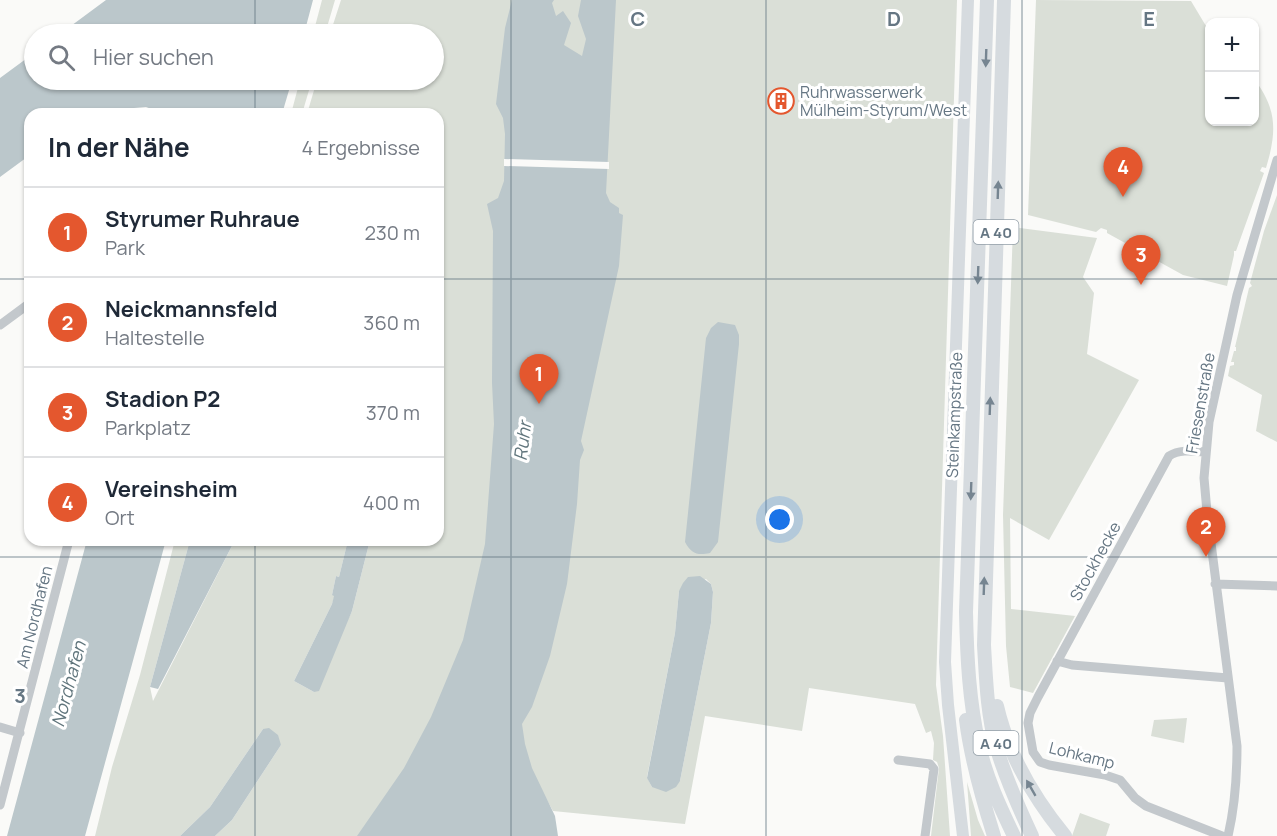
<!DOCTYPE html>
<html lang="de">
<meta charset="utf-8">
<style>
body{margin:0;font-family:Manrope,sans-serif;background:#f6f6f7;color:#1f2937}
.controls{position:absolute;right:18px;top:18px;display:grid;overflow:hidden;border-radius:12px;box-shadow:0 2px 4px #0004}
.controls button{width:54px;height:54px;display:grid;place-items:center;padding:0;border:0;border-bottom:2px solid #e0e1e3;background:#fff;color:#1f2937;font:30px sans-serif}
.you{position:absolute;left:780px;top:520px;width:21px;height:21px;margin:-15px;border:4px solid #fff;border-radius:50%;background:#1a73e8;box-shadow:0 0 0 9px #1a73e833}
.badge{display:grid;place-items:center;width:39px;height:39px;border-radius:50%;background:#e4572e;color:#fff;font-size:20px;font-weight:700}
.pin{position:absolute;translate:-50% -50px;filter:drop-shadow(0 2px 3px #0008)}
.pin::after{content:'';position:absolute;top:32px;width:21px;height:18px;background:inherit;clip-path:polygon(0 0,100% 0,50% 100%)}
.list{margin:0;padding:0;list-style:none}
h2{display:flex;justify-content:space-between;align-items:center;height:78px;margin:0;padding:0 24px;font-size:26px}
h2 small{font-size:20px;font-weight:400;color:#747a83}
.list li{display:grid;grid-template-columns:39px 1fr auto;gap:18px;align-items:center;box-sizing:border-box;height:90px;padding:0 24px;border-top:2px solid #e0e1e3}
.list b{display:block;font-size:22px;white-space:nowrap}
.list p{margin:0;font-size:20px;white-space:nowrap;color:#747a83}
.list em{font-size:20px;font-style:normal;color:#747a83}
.icon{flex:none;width:33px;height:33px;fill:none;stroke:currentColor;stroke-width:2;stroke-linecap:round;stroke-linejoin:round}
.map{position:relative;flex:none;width:1277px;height:836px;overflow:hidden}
.search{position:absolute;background:#fff;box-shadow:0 2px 4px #0004;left:24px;top:24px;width:420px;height:66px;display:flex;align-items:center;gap:15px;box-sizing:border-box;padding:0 21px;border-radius:33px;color:#747a83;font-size:22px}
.panel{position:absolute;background:#fff;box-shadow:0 2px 4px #0004;left:24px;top:108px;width:420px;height:438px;border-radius:18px}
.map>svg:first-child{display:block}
.green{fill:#dadfd7;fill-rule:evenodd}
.water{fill:#bbc7cb}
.pier{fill:#fafaf8}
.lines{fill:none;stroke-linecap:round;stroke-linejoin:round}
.minor{stroke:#c3c8cc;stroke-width:9}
.major{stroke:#d6dbdf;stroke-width:12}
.highway{stroke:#d6dbdf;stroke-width:14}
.oneway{fill:#768591}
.grid{fill:none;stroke:#657683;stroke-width:1.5;stroke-opacity:0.55}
.labels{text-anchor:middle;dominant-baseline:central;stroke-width:6;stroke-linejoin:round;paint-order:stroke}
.shield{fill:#fff;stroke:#939fa8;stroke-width:1.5}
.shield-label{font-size:15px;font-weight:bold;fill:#657683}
.poi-label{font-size:16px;fill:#657683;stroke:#fff;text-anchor:start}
.street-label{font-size:16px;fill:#657683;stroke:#fff}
.water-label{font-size:18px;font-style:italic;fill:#60757c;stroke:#fff}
.grid-label{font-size:20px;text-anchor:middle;font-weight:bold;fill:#657683;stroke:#fff;stroke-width:6;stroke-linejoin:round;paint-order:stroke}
</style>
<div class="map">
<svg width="1277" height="836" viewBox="0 0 1277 836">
<rect width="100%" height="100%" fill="#fafaf8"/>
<!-- green -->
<path class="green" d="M322,0H335L325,34H313Z
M341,0H957L936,685L943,736L950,836H931L939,768L937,762L933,760L934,743L931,731L926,733L915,704L809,688L802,731L705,716L685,824L553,811L538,784L552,836H215L232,820L281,745L263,729L210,807L180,836H95L112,767L140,675L175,540H190L150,687L153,701L235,540H348L339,577L336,576L332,595H335L332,604L294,681L314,692L352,611L370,540H438V114H307L317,80H434V34H330ZM706,579L711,584L713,592L711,623L680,781L652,787L647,777L675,633L679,591Z
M1036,0L1191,1L1209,31L1210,122H1254L1255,80C1277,110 1277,131 1266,168L1262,167L1260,171L1264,173L1236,251H1234V255L1227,286L1183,275L1107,233V230L1101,228L1096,232L1028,215Z
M300,80H312L302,114H291Z
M1277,195V442L1256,431L1262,395L1228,376L1230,366L1234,365V362H1231L1234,351H1236V347H1235L1249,288L1252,286L1250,283L1264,231Z
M1013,227L1097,238L1083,277L1094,293L1087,354L1139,380L1049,540L1010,518L1011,609L1075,616L1033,693L1010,687L1006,646L1003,515Z
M1187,718L1184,743L1151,736L1154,720Z
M967,782L978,820L985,836H971Z
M1080,813L1110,824L1106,836H1072Z"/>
<!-- water -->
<path class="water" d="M106,0H313L304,34H60Z
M512,0H554L552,3L556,16L563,11L571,23L564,45L582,56L586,39L578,16L581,0H616L606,193L610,202L619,208V213L623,215L619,266L581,441L584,450L580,460L577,504L567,584L550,656L532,707L522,724L525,744L532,768L555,816L558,836H357L404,768L431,717L463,640L485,544L494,424L492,383L493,231L487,204L498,198L504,181L505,134L503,118L496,104L505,28Z
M34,53V80H292L282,114H165L146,107L134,108L110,114H30V155L0,177V78Z
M718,322L735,325L739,335V344L718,542L710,553C697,556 691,553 685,542L706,338L711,328Z
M87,540H166L85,836H7Z
M190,540H235L158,689L150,687Z
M348,540H370L352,611L319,691L314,692L294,681L332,604L334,596L332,595L336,576L339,577Z
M700,576L711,584L713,592L711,623L680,781L676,787L666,792L652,787L647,778L675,633L679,591L683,583L688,577Z
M269,728L278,735L281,745L232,820L215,836H180L210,807L263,729Z"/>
<!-- pier -->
<path class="pier" d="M504,159L609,162V169L504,166Z"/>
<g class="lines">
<!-- minor -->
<path class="minor" d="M0,325L30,303
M1205,452C1192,451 1180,449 1169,456L1038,697L1030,713L1028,723L1033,752L1040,762L1049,765L1105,775L1120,780L1135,798L1146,806L1222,836
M1215,584L1277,586
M1057,661L1072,665L1228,678
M0,727L20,733
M898,760L930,764L934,769L925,836
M0,805L69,540
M1228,836C1235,806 1237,777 1237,746L1207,512L1204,478L1209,422L1237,295L1277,160"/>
<!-- major -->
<path class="major" d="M963,836L948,705L945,662L968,0"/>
<!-- highway -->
<path class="highway" d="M987,0L966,612C967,657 969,701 979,745C986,777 1000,807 1014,836
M1004,0L984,645C986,678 987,713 996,746C1005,777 1018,806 1032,836
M997,706C1008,754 1034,798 1065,836
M966,720C971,760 982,798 994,836"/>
</g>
<!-- one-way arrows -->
<defs><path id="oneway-solid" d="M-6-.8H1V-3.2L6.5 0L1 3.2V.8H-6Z" transform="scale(1.5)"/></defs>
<g class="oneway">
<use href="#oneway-solid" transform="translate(986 58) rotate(92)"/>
<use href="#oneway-solid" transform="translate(998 190) rotate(-88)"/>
<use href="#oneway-solid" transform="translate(978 275) rotate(92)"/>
<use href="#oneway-solid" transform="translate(990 406) rotate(-88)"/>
<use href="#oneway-solid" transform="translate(971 491) rotate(92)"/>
<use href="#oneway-solid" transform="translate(984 586) rotate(-88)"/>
<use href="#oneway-solid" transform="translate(1031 788) rotate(-120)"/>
</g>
<!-- grid -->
<path class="grid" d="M255,0V34M511,0V836M766,0V836M1022,0V836M255,80V114M0,279H30M438,279H1277M255,540V836M0,557H1277"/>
<!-- icons -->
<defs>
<g id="building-ring" transform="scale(1.35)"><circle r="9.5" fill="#fff" stroke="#e4572e" stroke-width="1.5"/><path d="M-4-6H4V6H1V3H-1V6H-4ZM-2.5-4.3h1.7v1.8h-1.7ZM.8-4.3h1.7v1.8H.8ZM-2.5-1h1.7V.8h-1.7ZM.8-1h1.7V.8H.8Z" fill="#e4572e"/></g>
</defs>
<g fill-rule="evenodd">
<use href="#building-ring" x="781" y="101"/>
</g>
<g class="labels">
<!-- shield labels -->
<g class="shield">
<rect x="973.5" y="220" width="45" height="24" rx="4.5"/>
<rect x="973.5" y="731" width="45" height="24" rx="4.5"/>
</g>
<g class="shield-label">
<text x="996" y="232">A 40</text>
<text x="996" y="743">A 40</text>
</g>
<!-- poi labels -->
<g class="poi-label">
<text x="800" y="92">Ruhrwasserwerk<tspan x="800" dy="18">Mülheim-Styrum/West</tspan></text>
</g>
<!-- street labels -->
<g class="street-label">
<text transform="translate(1200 403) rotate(-80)">Friesenstraße</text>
<text transform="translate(954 415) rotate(-88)">Steinkampstraße</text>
<text transform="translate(1095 561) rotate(-61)">Stockhecke</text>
<text transform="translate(34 617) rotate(-76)">Am Nordhafen</text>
<text transform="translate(1082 755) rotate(14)">Lohkamp</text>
</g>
<!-- water labels -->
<g class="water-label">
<text transform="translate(522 441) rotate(-83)">Ruhr</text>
<text transform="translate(68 684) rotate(-75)">Nordhafen</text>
</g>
</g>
<g class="grid-label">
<text x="638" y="26">C</text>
<text x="894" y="26">D</text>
<text x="1149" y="26">E</text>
<text x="20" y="703">3</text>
</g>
</svg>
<div class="controls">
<button>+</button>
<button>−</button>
</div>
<div class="you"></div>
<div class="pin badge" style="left:539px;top:404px">1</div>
<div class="pin badge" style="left:1206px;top:557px">2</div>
<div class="pin badge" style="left:1141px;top:285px">3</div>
<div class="pin badge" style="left:1123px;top:197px">4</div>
<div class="search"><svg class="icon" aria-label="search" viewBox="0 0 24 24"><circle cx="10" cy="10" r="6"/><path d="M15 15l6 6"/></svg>Hier suchen</div>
<section class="panel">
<h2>In der Nähe<small>4 Ergebnisse</small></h2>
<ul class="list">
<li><span class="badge">1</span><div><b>Styrumer Ruhraue</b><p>Park</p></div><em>230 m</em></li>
<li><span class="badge">2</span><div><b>Neickmannsfeld</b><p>Haltestelle</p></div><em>360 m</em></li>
<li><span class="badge">3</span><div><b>Stadion P2</b><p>Parkplatz</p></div><em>370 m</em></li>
<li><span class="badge">4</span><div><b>Vereinsheim</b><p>Ort</p></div><em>400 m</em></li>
</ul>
</section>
</div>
